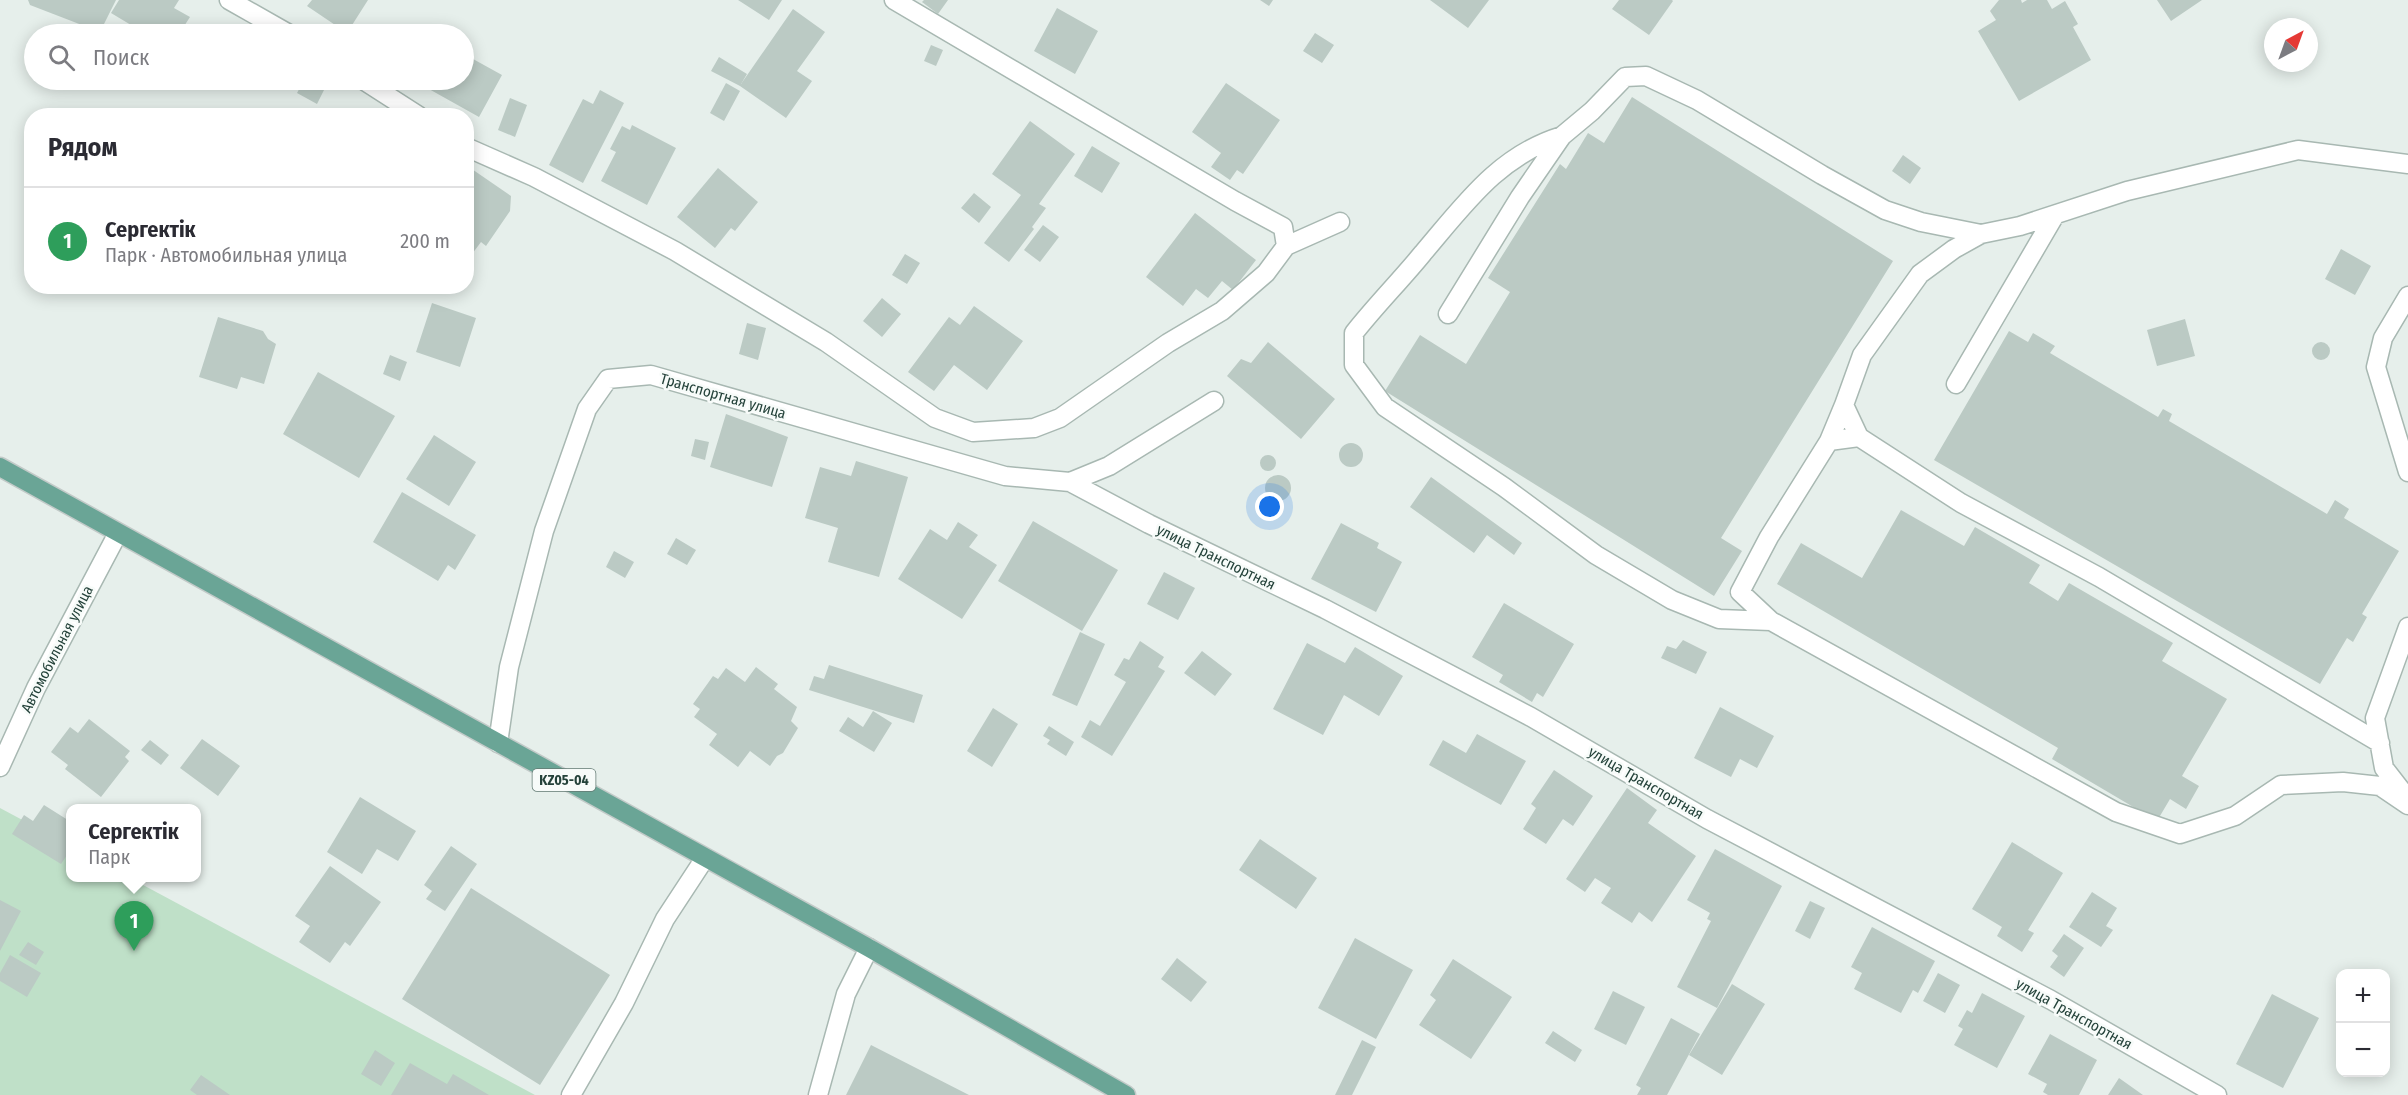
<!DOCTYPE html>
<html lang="ru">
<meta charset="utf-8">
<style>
body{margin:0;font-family:"Fira Sans Condensed",sans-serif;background:#f2f2f3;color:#2b2b33}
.controls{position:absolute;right:18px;bottom:18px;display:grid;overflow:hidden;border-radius:12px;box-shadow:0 3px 15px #0003}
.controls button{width:54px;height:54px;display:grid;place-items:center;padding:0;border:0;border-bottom:2px solid #e1e1e2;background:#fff;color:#2b2b33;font:30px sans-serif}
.compass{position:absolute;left:2264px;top:18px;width:54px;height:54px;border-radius:50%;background:#fff;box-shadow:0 3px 15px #0003;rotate:41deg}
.you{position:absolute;left:1270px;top:507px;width:21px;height:21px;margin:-15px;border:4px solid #fff;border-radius:50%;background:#1a73e8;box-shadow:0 0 0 9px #1a73e833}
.badge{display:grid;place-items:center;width:39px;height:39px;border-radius:50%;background:#855347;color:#fff;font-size:20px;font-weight:700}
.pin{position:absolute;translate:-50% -50px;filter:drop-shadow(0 2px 3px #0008)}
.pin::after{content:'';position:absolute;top:32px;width:21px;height:18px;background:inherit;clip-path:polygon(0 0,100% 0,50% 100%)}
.popup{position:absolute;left:66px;top:804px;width:135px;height:78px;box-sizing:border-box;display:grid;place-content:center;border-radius:12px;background:#fff;filter:drop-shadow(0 2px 4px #0005);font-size:20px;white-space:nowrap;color:#7c7c81}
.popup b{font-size:22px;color:#2b2b33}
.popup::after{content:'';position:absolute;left:50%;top:100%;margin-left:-12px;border:12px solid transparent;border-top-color:#fff}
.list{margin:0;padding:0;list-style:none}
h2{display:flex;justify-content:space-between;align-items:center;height:78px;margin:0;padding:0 24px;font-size:26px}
h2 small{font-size:20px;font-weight:400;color:#7c7c81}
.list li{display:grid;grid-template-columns:39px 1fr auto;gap:18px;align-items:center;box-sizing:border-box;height:108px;padding:0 24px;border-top:2px solid #e1e1e2}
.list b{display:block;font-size:22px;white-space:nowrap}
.list p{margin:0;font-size:20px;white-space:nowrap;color:#7c7c81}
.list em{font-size:20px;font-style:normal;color:#7c7c81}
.icon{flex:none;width:33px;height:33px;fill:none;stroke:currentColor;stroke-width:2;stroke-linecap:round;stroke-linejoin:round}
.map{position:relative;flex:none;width:2408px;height:1095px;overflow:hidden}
.search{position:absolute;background:#fff;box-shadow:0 3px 15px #0003;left:24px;top:24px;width:450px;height:66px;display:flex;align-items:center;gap:15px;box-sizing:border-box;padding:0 21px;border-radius:33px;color:#7c7c81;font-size:22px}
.panel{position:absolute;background:#fff;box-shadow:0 3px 15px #0003;left:24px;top:108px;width:450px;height:186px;border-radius:24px}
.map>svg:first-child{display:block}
.green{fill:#bfe0c8}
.building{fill:#bbcac4}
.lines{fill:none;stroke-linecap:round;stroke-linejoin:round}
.minor-casing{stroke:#a8b8b2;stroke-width:21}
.major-casing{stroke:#c2cac8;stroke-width:21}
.minor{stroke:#fff;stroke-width:18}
.major{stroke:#6aa596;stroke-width:18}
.labels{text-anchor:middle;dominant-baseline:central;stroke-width:5;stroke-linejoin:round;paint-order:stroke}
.shield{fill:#f7fbf9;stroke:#637a73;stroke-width:1.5}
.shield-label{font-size:14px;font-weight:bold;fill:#24423a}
.street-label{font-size:15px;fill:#24423a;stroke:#f7fbf9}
</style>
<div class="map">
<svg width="2408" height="1095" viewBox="0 0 2408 1095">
<rect width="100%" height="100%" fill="#e6efeb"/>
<!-- green -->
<path class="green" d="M0,808L71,846V878H130L535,1095H0Z"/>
<!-- building -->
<path class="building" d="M28,0H116L103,26L87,27L30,5Z
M119,0H179L174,8L190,17L179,34H146L111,13Z
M312,0H368L347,33L307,6Z
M738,0H782L769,20Z
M924,0H948L938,14L922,2Z
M1260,0H1273L1269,6Z
M1430,0H1489L1468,28Z
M1619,0H1672L1673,1L1649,35L1612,9Z
M1999,0H2021L2022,3L2027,0H2047L2052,9L2065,1L2078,24L2073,27L2091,60L2019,101L1978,31L1996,20L1990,11Z
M2157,0H2202L2171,21Z
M1057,8L1098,31L1075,74L1034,51Z
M793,9L825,32L797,71L812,81L786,118L740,86L711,71L719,57L747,74L741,84Z
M1315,33L1334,45L1322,63L1303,51Z
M931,45L943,50L936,66L924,61Z
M464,54L502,75L479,117L420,84L422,80H464Z
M304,80H329L317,104L297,93Z
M726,83L740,91L724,121L710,113Z
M1226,83L1280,120L1243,174L1237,170L1230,180L1211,167L1221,153L1192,132Z
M600,90L624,103L583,183L549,165L583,99L593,104Z
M1632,97L1893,261L1721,538L1742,551L1714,596L1385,391L1420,335L1466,364L1510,292L1488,278L1560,164L1566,169L1588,133L1604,143Z
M510,98L527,105L515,137L498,130Z
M1030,121L1075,154L1039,204L1046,208L1032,227L1034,229L1009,262L984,243L1021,195L992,174Z
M632,125L676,148L647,205L601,181L616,152L610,149L622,126L630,130Z
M1092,146L1120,163L1102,193L1074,176Z
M1903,155L1921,168L1910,184L1892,171Z
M466,165L511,196L510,211L486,246L481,242L466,262Z
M718,168L758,202L735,231L731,228L715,248L677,217Z
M974,193L991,207L979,223L961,208Z
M1195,213L1256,260L1233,290L1222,281L1208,298L1196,289L1183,306L1146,277Z
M1043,225L1059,237L1040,262L1024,250Z
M2341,249L2371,266L2355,295L2325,279Z
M905,254L920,263L907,284L892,275Z
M882,298L901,314L882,337L863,321Z
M432,303L476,318L460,367L416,352Z
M974,306L1023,341L987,390L954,365L934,391L908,372L949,317L960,325Z
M218,317L263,331L268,339L276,344L264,384L241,377L237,389L199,377Z
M2185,319L2195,356L2157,366L2147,330Z
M747,323L766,328L758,360L739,354Z
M2009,331L2028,342L2033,333L2055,346L2050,353L2158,417L2163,409L2172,414L2169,421L2327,514L2335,500L2349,509L2344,518L2399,551L2362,614L2367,617L2353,642L2347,638L2320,684L1934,460Z
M1268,342L1335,399L1301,439L1227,376L1241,359L1251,363Z
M2312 351a9 9 0 1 1 18 0a9 9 0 1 1-18 0Z
M390,355L407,362L400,381L383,374Z
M318,372L395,416L359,478L283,434Z
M726,414L788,437L772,487L710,467Z
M434,435L476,462L449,506L406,479Z
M695,439L709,442L705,460L691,456Z
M1339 455a12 12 0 1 1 24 0a12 12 0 1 1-24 0Z
M1260 463a8 8 0 1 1 16 0a8 8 0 1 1-16 0Z
M856,461L908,477L879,577L828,562L838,528L805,518L820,467L851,476Z
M1265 488a13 13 0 1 1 26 0a13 13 0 1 1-26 0Z
M1431,477L1522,543L1514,555L1487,535L1474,553L1410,507Z
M402,492L476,535L455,570L448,565L438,581L373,542Z
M1901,510L1964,546L1975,527L2040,565L2029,583L2058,601L2069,583L2173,643L2162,661L2227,699L2182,776L2199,786L2186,809L2170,799L2157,821L2052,759L2058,748L1777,584L1801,543L1862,578Z
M1033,521L1118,570L1082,631L998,581Z
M958,522L978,535L969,547L997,565L962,619L898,579L930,529L947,540Z
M1341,523L1379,543L1377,548L1402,562L1376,612L1311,579Z
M676,538L696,550L687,565L667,554Z
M614,551L634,562L625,578L606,567Z
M1164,572L1195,588L1178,620L1147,604Z
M1504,603L1574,644L1543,697L1537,693L1532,702L1499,682L1503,675L1472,657Z
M1080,632L1105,644L1077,706L1052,695Z
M1683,640L1707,652L1696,674L1661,658L1667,646L1676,649Z
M1140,641L1164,657L1158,667L1165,671L1112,756L1081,737L1090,720L1100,726L1126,682L1114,675L1124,658L1129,660Z
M1307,643L1345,663L1355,647L1403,676L1379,716L1344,695L1323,735L1273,709Z
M1202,651L1232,674L1215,696L1184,673Z
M829,665L923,695L914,723L809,690L814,676L824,679Z
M756,667L778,684L774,689L797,707L791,721L798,728L783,753L777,756L770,766L750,751L738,767L709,745L717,734L694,717L700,709L693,704L713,676L718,679L726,668L745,682Z
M1720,707L1774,736L1757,768L1740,759L1731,777L1694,758Z
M993,708L1018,724L992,767L967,751Z
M873,711L892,723L874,752L839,731L848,717L863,727Z
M89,719L130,751L125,757L129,761L101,797L65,769L68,765L51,752L70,727L78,733Z
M1049,726L1074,742L1066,756L1047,744L1050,740L1043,736Z
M1477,734L1526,761L1501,805L1429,765L1443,740L1466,753Z
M202,739L240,766L218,796L180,768Z
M150,740L169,755L161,765L141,750Z
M1554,770L1593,796L1573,826L1563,819L1546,844L1523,829L1536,808L1531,804Z
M1627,788L1657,810L1648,823L1696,856L1652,922L1639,912L1632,923L1601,903L1611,888L1595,878L1585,892L1566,879Z
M360,797L416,831L398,861L377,849L362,874L327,852Z
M44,805L71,822V849L61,864L12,834L24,815L33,821Z
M1260,839L1317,878L1296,909L1239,870Z
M2012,842L2063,873L2028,930L2034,933L2022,952L1997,936L2002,927L1972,909Z
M451,846L477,864L445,911L426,899L432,891L424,885Z
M1715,849L1782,886L1717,1008L1677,987L1711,921L1707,919L1710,913L1687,900Z
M330,866L381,902L350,946L345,942L330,963L299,942L310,926L295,916Z
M471,888L610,975L540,1085L402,999Z
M2092,892L2117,908L2106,926L2113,930L2101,947L2069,927Z
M0,900L21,911L0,951Z
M1810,901L1825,908L1810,939L1795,931Z
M1872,927L1935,961L1918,993L1913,990L1901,1013L1854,989L1862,973L1851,967Z
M2064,934L2084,948L2064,977L2050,967L2058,956L2052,951Z
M1355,938L1413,970L1376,1039L1318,1008Z
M28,942L44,952L36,965L19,955Z
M10,955L41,973L27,997L0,981V973Z
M1177,958L1207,982L1191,1002L1161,979Z
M1453,959L1512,997L1471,1059L1419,1025L1436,1000L1430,995Z
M1938,973L1960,985L1945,1013L1923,1001Z
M1732,984L1765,1004L1722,1075L1689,1055Z
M1613,991L1645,1007L1626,1045L1594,1029Z
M1982,993L2025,1016L1997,1068L1954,1045L1963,1029L1958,1026L1967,1010L1972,1013Z
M2272,994L2319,1018L2283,1088L2236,1064Z
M1671,1018L1700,1034L1667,1095H1637L1641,1088L1636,1085Z
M1553,1031L1582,1050L1575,1062L1545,1043Z
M2050,1034L2097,1060L2079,1095H2048L2043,1092L2047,1084L2028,1074Z
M1362,1040L1376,1047L1352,1095H1335Z
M871,1045L969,1095H846Z
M375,1050L395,1063L381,1086L361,1074Z
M410,1063L447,1084L453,1074L489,1095H391Z
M201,1075L230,1095H197L190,1090Z
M2119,1078L2143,1095H2108Z"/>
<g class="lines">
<!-- minor casing -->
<g class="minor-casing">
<path id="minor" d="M229,0L289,34
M894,0L1235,201L1283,227L1286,246
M363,80L419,116
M1562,136C1499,155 1464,205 1423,253C1401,280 1376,305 1354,333V365L1385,407L1504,487L1596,555L1672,600L1719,619L1771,621
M466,147L534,177L675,251L826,342L935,418L973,432L1034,428L1060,418L1168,343L1222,311L1266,273L1286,246L1340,222
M2408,296L2383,338L2376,367L2408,472
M1448,314L1520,197L1562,136L1592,111L1625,77L1646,76L1697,100L1822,175L1885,210L1921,222L1981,234
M1956,384L2055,215
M1859,437L1829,441L1769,537L1740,592L1771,621L2116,812L2180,834L2235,816L2281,785L2343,782L2380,786L2408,805
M1829,441L1844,405
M1070,482L1109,466L1214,401
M2408,627L2375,718L2384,768L2408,799
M498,743L509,667L544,531L587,409L608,379L651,375L1005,476L1070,482L1149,524L1325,609L1531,717L1707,819L2051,1000L2217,1095
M2380,743L2099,577L1961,503L1859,437L1844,405L1862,355L1920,274L1954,249L1981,234L2020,226L2127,191L2298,150L2408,164
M0,767L36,688L118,533
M571,1095L624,1003L665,919L705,858
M818,1095L846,994L869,948"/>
</g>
<!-- major casing -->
<g class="major-casing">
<path id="major" d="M0,467L869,948L1126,1095"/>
</g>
<!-- minor -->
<use href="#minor" class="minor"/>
<!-- major -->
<use href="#major" class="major"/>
</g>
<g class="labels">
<!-- shield labels -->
<rect class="shield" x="532.5" y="769" width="63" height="22" rx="4.5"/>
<g class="shield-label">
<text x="564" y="780">KZ05-04</text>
</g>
<!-- street labels -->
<g class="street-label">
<text transform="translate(723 396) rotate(16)">Транспортная улица</text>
<text transform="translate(1216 557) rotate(26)">улица Транспортная</text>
<text transform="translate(57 649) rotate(-63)">Автомобильная улица</text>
<text transform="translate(1646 783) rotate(30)">улица Транспортная</text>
<text transform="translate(2074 1014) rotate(29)">улица Транспортная</text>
</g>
</g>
</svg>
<div class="controls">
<button>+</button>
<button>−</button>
</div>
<svg class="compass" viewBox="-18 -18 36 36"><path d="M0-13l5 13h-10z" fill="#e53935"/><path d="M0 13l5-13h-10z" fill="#7c7c81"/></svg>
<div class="you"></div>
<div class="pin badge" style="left:134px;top:951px;background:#2e9e5b">1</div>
<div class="popup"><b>Сергектік</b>Парк</div>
<div class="search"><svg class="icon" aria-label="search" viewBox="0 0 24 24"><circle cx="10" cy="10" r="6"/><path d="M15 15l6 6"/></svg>Поиск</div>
<section class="panel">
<h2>Рядом<small></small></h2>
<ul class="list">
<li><span class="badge" style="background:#2e9e5b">1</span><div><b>Сергектік</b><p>Парк · Автомобильная улица</p></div><em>200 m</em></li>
</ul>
</section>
</div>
